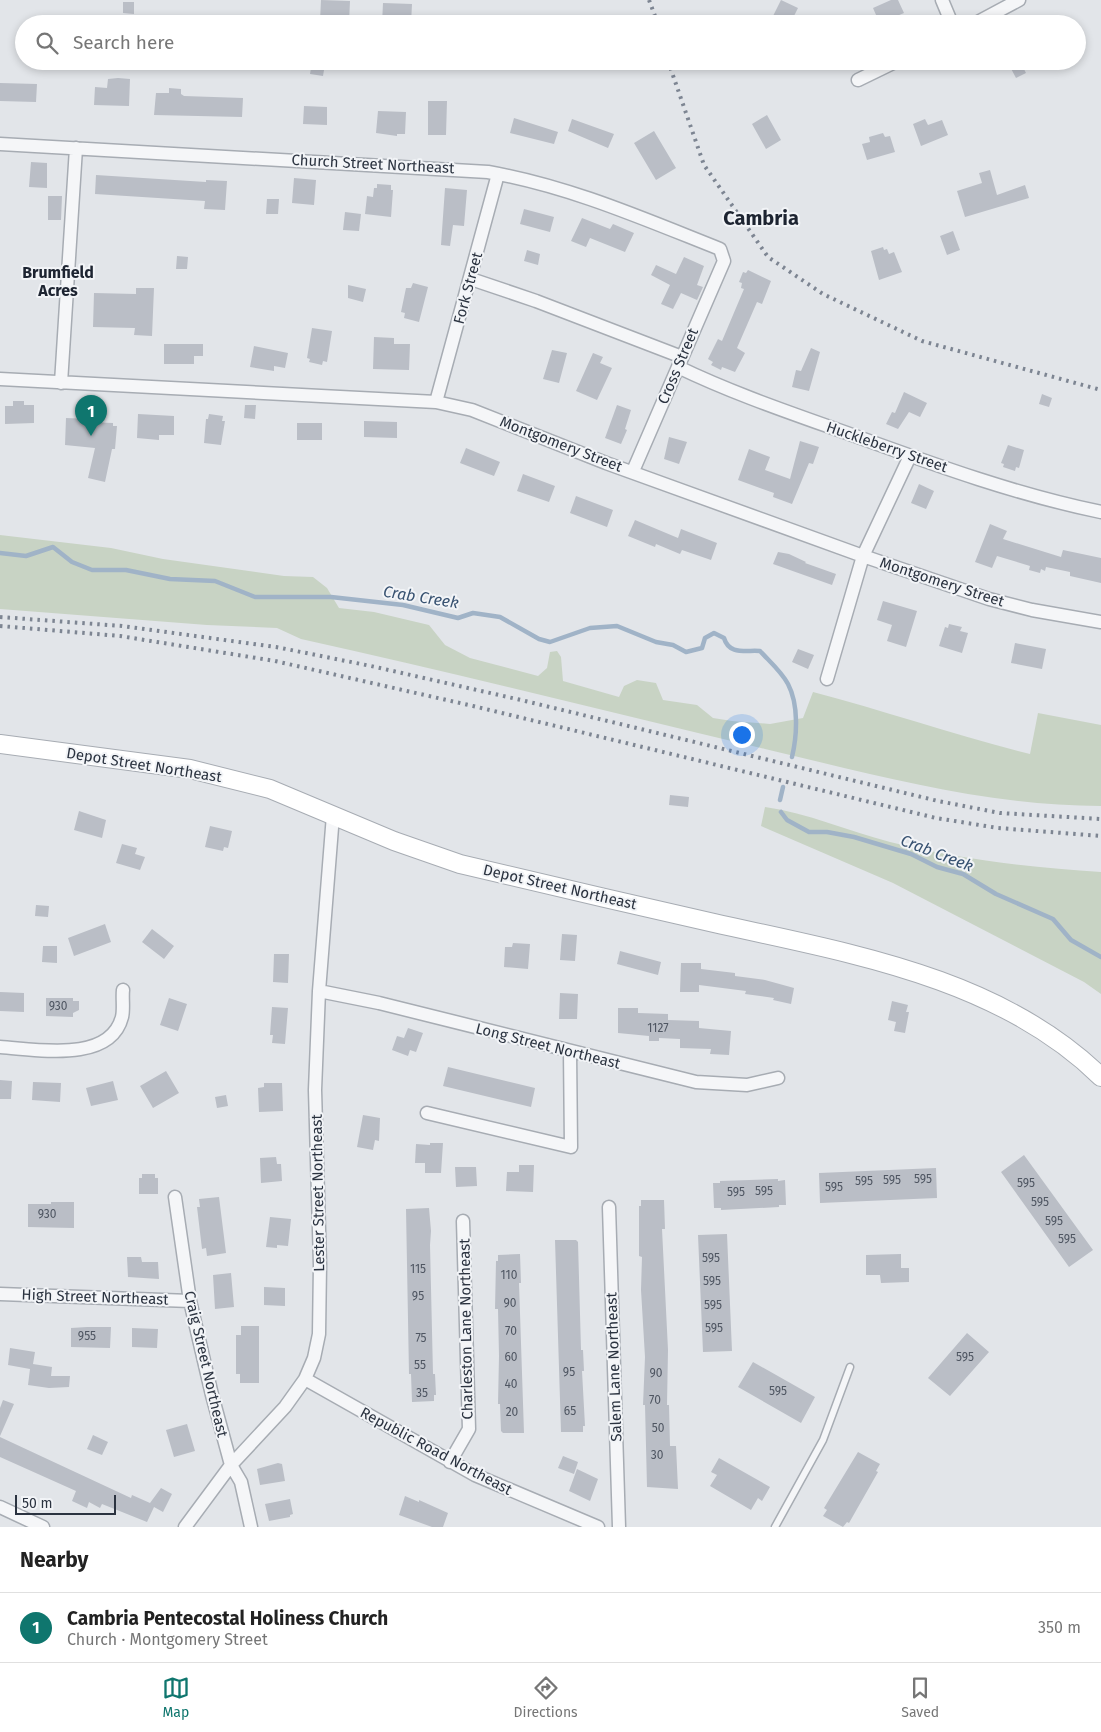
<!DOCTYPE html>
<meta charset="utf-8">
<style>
body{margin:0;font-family:"Fira Sans",sans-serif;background:#f6f6f6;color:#222}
.scale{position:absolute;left:15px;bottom:12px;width:101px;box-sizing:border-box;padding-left:5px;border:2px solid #2b3340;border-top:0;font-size:14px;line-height:18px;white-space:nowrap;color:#2b3340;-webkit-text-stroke:4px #f2f4f7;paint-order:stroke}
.you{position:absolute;left:741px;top:734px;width:18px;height:18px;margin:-12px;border:4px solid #fff;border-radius:50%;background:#1a73e8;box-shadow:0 0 0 8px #1a73e833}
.badge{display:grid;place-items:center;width:32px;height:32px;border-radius:50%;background:#0f766e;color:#fff;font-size:16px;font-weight:700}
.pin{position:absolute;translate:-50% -41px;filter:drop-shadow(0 1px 2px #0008)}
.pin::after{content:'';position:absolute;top:26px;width:18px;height:15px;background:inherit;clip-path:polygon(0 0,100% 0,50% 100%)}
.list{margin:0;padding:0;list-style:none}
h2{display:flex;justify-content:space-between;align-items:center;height:65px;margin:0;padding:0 20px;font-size:21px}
h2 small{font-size:16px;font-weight:400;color:#767676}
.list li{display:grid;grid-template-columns:32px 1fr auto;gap:15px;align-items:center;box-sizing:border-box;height:70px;padding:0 20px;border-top:1px solid #e0e0e0}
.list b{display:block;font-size:19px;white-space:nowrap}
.list p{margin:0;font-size:16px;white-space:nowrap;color:#767676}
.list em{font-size:16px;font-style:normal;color:#767676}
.icon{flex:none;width:28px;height:28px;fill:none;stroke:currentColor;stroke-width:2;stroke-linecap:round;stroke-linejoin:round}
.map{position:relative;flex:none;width:1101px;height:1527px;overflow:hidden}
.search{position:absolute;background:#fff;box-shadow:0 2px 8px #0003;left:15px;right:15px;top:15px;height:55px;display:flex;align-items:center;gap:12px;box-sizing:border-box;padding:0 18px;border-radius:28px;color:#767676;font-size:19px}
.sheet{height:135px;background:#fff}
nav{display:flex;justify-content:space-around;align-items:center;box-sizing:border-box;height:70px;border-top:1px solid #e0e0e0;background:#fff;font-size:14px;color:#767676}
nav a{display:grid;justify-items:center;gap:2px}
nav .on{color:#0f766e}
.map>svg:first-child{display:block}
.green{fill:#c8d3c4}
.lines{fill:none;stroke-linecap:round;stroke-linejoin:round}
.stream{stroke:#a0b3c7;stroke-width:4.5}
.building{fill:#babec6}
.service-casing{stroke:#a7acb3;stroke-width:9}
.minor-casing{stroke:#a7acb3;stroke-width:15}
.secondary-casing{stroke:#a7acb3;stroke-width:20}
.service{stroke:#f5f6f8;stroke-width:6}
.minor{stroke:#f5f6f8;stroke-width:12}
.secondary{stroke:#fff;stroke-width:18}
.rail{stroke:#7d8592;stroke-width:4;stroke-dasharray:2.5 5;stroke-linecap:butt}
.labels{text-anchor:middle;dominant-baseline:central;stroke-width:4;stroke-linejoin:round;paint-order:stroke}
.number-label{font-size:12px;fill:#4f5662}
.street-label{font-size:15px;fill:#2b3340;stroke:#f2f4f7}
.neighbourhood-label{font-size:16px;font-weight:bold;fill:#1d2431;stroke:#f2f4f7}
.water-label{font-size:16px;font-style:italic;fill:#385271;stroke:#f2f4f7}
.district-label{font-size:20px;font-weight:bold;fill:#1d2431;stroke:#f2f4f7}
</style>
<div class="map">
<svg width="1101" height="1527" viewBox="0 0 1101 1527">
<rect width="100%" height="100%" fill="#e2e5e9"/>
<!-- green -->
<path class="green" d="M0,535L111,548L163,559L284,576L313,577L327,588L339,608L374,612L429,625L445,645L470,658L538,676L547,668L550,652L557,651L561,657L563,681L619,697L624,686L637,680L656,683L663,700L697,705L713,718L732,721L770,724L803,718L813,692C886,711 957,736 1030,754L1038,713L1101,725V806C986,806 876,775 765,749C611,713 456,673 301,639L277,628L207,625L0,609Z
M765,807C808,813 848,831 890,842C959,859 1030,868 1101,872V994L1084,982L893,883L761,826Z"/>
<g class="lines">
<!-- stream -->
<path class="stream" d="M0,553L26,556L53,547L72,562L92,570H126L170,579L215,581L255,597H331L403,605L458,618L473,613L500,617L539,639L550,642L590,628L617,626L656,642L673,645L686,652L702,648L705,638L714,633L724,638C729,655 745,650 760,651C769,661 781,671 788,684C799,705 797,736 792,757
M780,800L783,787
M781,812L787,820L809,832H827L854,837L911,854L937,867L963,874L996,894L1053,919L1071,940L1101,957"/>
</g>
<!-- building -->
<path class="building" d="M321,0L350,1L349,23L328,24V22L320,21Z
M781,0L798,8L790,24H769Z
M891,0H898L904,13L892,18L895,24H880L873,8Z
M123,2H134V14L123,13Z
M383,3L412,4L411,24H382Z
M1007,61H1020L1026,73L1016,78Z
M312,62L325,64L323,76L310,74Z
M118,78L130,79L129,106L94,105L95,87L107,88L108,79Z
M0,83L37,84L36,102L0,101Z
M169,88L181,89V94L184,96L243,98L242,117L154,115L156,93H169Z
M428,101H447L446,135H428Z
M304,106L327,107V125L303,124Z
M378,111L406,112L405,134H397V136L376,133Z
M767,115L781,140L766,149L752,124Z
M514,118L558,132L554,144L510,133Z
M572,119L614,134L608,148L568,131Z
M925,119L928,125L942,120L948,135L921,146L913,124Z
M654,131L676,168L656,180L634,143Z
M883,133L885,137L890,136L895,152L867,160L862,144L870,142L869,137Z
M31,162L47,163V188L29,187Z
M990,170L997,195L1025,185L1029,198L965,217L957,191L982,183L979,173Z
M96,175L206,182V180L227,181L225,210L204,209L205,201L95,194Z
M294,178L316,180L314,205L292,203Z
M377,184L391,185V190H393L391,217L365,214L367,196L373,197L374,188H377Z
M445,188L467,190L464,226L453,225L450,246L441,245Z
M48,196H62L61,220H48Z
M267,199H279L278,214H266Z
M524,209L554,217L550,232L520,224Z
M345,212L361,214L359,231L343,230Z
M582,218L610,229L613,224L634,233L625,252L590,238L586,247L571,241Z
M953,231L960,250L947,255L940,236Z
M883,247L884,250L887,249L889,254L894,252L902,272L879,280L871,251Z
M527,250L540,254L538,265L524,261Z
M177,256L188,257L187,269H176Z
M684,257L704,266L697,285L703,287L697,300L681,293L673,309L661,304L670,285L651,275L656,265L676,274Z
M748,270L771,281L762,304L757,302L737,348L745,353L735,372L722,367L721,370L711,365L713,362L708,359L718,339L722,341L744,289L741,288L742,283L739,282L743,272L746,273Z
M413,283L428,287L419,322L404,318L405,313L401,312L406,288H411Z
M348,285L366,289L363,302L348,298Z
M136,288H154L152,336L134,335L135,328L93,327L94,293L136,294Z
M312,328L332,331L327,362L323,361L322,365L309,362L310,359L307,358Z
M374,337L394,338V344H410L409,370L373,369Z
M164,344H203V356H194V364H164Z
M254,346L288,353L285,368L274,366V371L250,367Z
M811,348L820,352L809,391L792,387L796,370L801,371Z
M552,350L567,353L559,383L543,379Z
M593,353L603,357L600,363L612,368L597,400L576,391Z
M904,392L927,403L920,417L909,412L898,429L886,424L892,412L895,413Z
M1042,394L1052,398L1049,407L1039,404Z
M13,401H24V405H34V423L5,424V406H13Z
M245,405H256L255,419L244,418Z
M617,405L631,410L625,429L627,430L621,444L605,438Z
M138,414L174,416V435H159V440L137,438Z
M209,414L223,416L222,421H225L221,445L204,443L206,419H208Z
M66,418L90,419V422L113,423V426H117L115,449H112L105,482L88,478L95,448L65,445Z
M364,421L397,422V438L364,437Z
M297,423H322V440H297Z
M669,437L687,442L679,464L664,459Z
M800,441L819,447L813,464L809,463L792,504L773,497L774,493L738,480L749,449L770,457L765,470L790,479Z
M1008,445L1024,450L1019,468L1016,467L1015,471L1003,467L1004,464L1001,463Z
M466,448L500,462L494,476L460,463Z
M523,474L555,486L549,502L517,491Z
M919,484L934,491L926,509L911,503Z
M576,496L613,510L607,527L570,513Z
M635,520L678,538L681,529L717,543L711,560L682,550L680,554L656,544L655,547L628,536Z
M990,524L1007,531L1003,539L1061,557L1063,550L1101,558V583L1070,576V572L1046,567L1045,571L1041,569L1040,573L1029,570L1030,566L997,556L992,568L975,562Z
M778,552L789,554L806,562L805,563L836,574L832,585L773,564Z
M883,601L917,611L906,647L887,641L892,625L877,620Z
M949,624L962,627L960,631L968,633L962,653L939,646L945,627L948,628Z
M1015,643L1046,649L1042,669L1011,663Z
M798,649L814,655L808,669L792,662Z
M670,795L689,797L688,807L669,805Z
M79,811L106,820L102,838L74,830Z
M210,826L232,831L228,848L224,847L223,851L205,847Z
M122,844L137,848L135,854L145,857L140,870L116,863Z
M36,905L49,906L48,917L35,916Z
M105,924L111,942L74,956L68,938Z
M152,929L174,946L164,959L142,942Z
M562,934L577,935L575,961L560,960Z
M513,943L530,944L528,969L504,967L505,947H512Z
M43,946H57V963L42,962Z
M620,951L661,962L658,975L617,964Z
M274,954H289L288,983L273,982Z
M681,963H701V969L735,973V976L765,980L794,988L791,1004L773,1000L774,998L745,994L746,991L699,985V992H680Z
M0,992L24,993V1012L0,1011Z
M560,993L578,994L577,1019H559Z
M46,998H73V1001H79V1010L73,1013V1017L46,1016Z
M169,998L187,1004L178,1031L160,1025Z
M892,1001L908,1005L906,1012H909L905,1033L894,1031L896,1022L888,1020Z
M272,1007L288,1008L285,1044L272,1043L273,1035H270Z
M618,1008H638V1013L668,1014V1020L699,1021V1028L731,1031L729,1055L710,1054L711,1049L680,1048V1039L659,1038V1041H649V1036L618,1033Z
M408,1028L423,1033L416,1052L410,1050L408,1056L392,1050L397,1036L404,1038Z
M448,1067L535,1088L531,1107L443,1086Z
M166,1071L179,1093L153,1108L140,1086Z
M0,1080L12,1081L11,1099H0Z
M113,1081L118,1100L91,1106L86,1088Z
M33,1082L61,1083L60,1102L32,1100Z
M264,1083H282L283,1111L259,1112L258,1088L264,1087Z
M226,1095L228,1106L217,1108L215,1097Z
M363,1115L380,1118L379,1141L375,1140L373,1150L357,1147Z
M430,1143H443L441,1173H425V1163H415L416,1144L430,1145Z
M1024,1155L1093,1250L1069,1267L1001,1172Z
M276,1157L277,1164H281L282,1181L261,1183L260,1158Z
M519,1165H534L533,1192L506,1191L507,1172H519Z
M455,1167H476L477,1186L456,1187Z
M936,1168L937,1198L820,1203L819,1173Z
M142,1174H155V1178H158V1194H139V1178H142Z
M778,1179V1181L785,1180L786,1205H779V1207L721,1210V1208H714L713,1183H720V1181Z
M219,1197L226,1253L207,1256L206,1248L202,1249L197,1207H200L199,1199Z
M641,1200H664L665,1229H662L668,1350L667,1405H669L670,1446H676L678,1489L647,1487L645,1405H643L645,1357L641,1290L642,1257L639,1256V1206H641Z
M51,1202H74V1228L28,1227V1204H51Z
M429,1208L431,1231L430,1245L433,1374H435L436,1395H434V1401L412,1402L411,1374H409L406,1209Z
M270,1217L291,1219L288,1246L277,1245V1248L266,1247Z
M727,1234L732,1351L703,1352L698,1235Z
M555,1240H576L578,1242L581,1350H583L584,1371H582L585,1426H583V1432H561Z
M520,1254L521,1283H519L524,1433H503L501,1431L500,1404H498L499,1356L498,1309H495L496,1261H498V1255Z
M901,1254V1268H909V1282L881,1283L880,1275H866V1255Z
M127,1257H141L142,1262H158L159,1279L128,1277Z
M231,1273L234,1307L215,1309L213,1275Z
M264,1287L285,1288V1306L264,1305Z
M241,1326H259V1383H240V1374H236V1335H241Z
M87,1327H111L110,1348L71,1347V1328Z
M132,1328L158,1329L157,1348L132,1347Z
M967,1333L989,1352L950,1396L928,1378Z
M10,1348L35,1352L33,1364L52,1367L51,1376H70L69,1387L49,1388L28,1385L30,1369L8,1365Z
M753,1362L815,1397L801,1423L738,1387Z
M3,1400L14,1404L0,1436V1408Z
M187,1424L195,1451L174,1457L166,1430Z
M93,1435L108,1442L102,1455L87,1449Z
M0,1437L131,1498L132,1495L150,1503L161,1488L172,1494L163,1512L154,1507L147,1522L102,1504L100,1508L89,1502L87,1508L72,1501L76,1491L0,1457Z
M858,1452L880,1464L876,1471L878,1472L849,1523L847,1522L843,1527L823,1516L827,1510L824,1508Z
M563,1456L578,1462L574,1474L558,1468Z
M719,1458L770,1487L762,1501L758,1498L751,1510L710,1486L717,1475L711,1472Z
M278,1463L282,1464L285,1481L260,1485L257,1469Z
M577,1469L598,1479L590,1501L569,1491Z
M405,1496L419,1502V1500L448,1513L443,1527H432L399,1515Z
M290,1499L293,1514L290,1515V1517L269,1521L265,1504Z"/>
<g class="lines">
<!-- service casing -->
<g class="service-casing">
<path id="service" d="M775,1527L823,1440L850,1367"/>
</g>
<!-- minor casing -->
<g class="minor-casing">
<path id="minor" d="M942,0L952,24
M974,24L1019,0
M858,80L897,61
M0,144L488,172C569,186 644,219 720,249L724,261L633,471
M471,279L536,301L682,357
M678,367C736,395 797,415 858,437C938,466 1018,495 1101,512
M0,379L436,402L472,410L606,463L863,556L989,599L1032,610L1101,622
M61,383L76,148
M436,402L498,174
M827,679L863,556L910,456
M319,991L379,1003L696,1082L747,1085L778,1078
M0,1047C35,1049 110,1064 122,1017C124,1009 122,998 123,990
M427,1113L571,1147L570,1051
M175,1197L190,1301L212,1395L231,1465L241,1482L251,1527
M609,1207L619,1527
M0,1294L190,1301
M305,1379L475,1475L598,1527
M450,1462L469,1429L463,1221
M0,1507L43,1527
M185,1527L231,1465L285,1407L305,1379L314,1358L319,1334L320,1265L315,1090L319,991L333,815"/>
</g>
<!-- secondary casing -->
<g class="secondary-casing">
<path id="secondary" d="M0,744L190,769L270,789L394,841L460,864C545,884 629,904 714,923C848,953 999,977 1101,1077"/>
</g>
<!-- service -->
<use href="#service" class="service"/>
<!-- minor -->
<use href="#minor" class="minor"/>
<!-- secondary -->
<use href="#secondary" class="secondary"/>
<!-- rail -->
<path class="rail" d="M649,0L658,24
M668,61L704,165L768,257L823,294L922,341L1101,390
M0,617L122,626L276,647L371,666L521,700L938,801L1000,813L1101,819
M0,626L120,636L275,661L473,706L936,818L998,828L1101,836"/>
</g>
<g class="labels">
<!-- number labels -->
<g class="number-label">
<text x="58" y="1006">930</text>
<text x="658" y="1028">1127</text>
<text x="923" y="1179">595</text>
<text x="892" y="1180">595</text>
<text x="864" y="1181">595</text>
<text x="1026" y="1183">595</text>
<text x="834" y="1187">595</text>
<text x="764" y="1191">595</text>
<text x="736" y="1192">595</text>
<text x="1040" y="1202">595</text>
<text x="47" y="1214">930</text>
<text x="1054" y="1221">595</text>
<text x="1067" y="1239">595</text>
<text x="711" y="1258">595</text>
<text x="418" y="1269">115</text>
<text x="509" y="1275">110</text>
<text x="712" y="1281">595</text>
<text x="418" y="1296">95</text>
<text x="510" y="1303">90</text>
<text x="713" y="1305">595</text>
<text x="714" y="1328">595</text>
<text x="511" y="1331">70</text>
<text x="87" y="1336">955</text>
<text x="421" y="1338">75</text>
<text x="511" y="1357">60</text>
<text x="965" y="1357">595</text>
<text x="420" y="1365">55</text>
<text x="569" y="1372">95</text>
<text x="656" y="1373">90</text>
<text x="511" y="1384">40</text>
<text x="778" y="1391">595</text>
<text x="422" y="1393">35</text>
<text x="655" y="1400">70</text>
<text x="570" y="1411">65</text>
<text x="512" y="1412">20</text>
<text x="658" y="1428">50</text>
<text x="657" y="1455">30</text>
</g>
<!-- street labels -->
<g class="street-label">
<text transform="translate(373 164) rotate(3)">Church Street Northeast</text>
<text transform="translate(468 288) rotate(-75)">Fork Street</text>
<text transform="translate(678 366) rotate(-67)">Cross Street</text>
<text transform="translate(561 444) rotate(21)">Montgomery Street</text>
<text transform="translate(887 447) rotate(19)">Huckleberry Street</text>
<text transform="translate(942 582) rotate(18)">Montgomery Street</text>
<text transform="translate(144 765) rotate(9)">Depot Street Northeast</text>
<text transform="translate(560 887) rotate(13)">Depot Street Northeast</text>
<text transform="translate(548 1046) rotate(14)">Long Street Northeast</text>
<text transform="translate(318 1193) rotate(-91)">Lester Street Northeast</text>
<text transform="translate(95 1297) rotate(2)">High Street Northeast</text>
<text transform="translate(466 1329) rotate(-91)">Charleston Lane Northeast</text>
<text transform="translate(206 1364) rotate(77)">Craig Street Northeast</text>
<text transform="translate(614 1367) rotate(-92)">Salem Lane Northeast</text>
<text transform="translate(436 1451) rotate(28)">Republic Road Northeast</text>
</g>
<!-- neighbourhood labels -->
<g class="neighbourhood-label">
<text x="58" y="272">Brumfield<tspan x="58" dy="18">Acres</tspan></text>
</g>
<!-- water labels -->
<g class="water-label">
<text transform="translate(421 597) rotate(9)">Crab Creek</text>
<text transform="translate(937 853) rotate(21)">Crab Creek</text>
</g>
<!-- district labels -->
<g class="district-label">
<text x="761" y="218">Cambria</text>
</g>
</g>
</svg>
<div class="scale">50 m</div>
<div class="you"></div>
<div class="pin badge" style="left:91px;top:436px">1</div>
<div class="search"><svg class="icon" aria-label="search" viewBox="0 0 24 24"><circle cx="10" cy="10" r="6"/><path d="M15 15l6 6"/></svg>Search here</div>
</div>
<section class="sheet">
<h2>Nearby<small></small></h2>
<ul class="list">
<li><span class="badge">1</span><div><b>Cambria Pentecostal Holiness Church</b><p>Church · Montgomery Street</p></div><em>350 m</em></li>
</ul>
</section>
<nav>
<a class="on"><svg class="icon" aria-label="map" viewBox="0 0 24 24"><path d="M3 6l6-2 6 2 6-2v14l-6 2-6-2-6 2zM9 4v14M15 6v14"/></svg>Map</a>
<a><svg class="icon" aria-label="directions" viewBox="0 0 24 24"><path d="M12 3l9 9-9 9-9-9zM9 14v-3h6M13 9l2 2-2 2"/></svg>Directions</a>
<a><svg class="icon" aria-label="saved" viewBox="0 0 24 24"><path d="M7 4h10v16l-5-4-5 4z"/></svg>Saved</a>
</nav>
